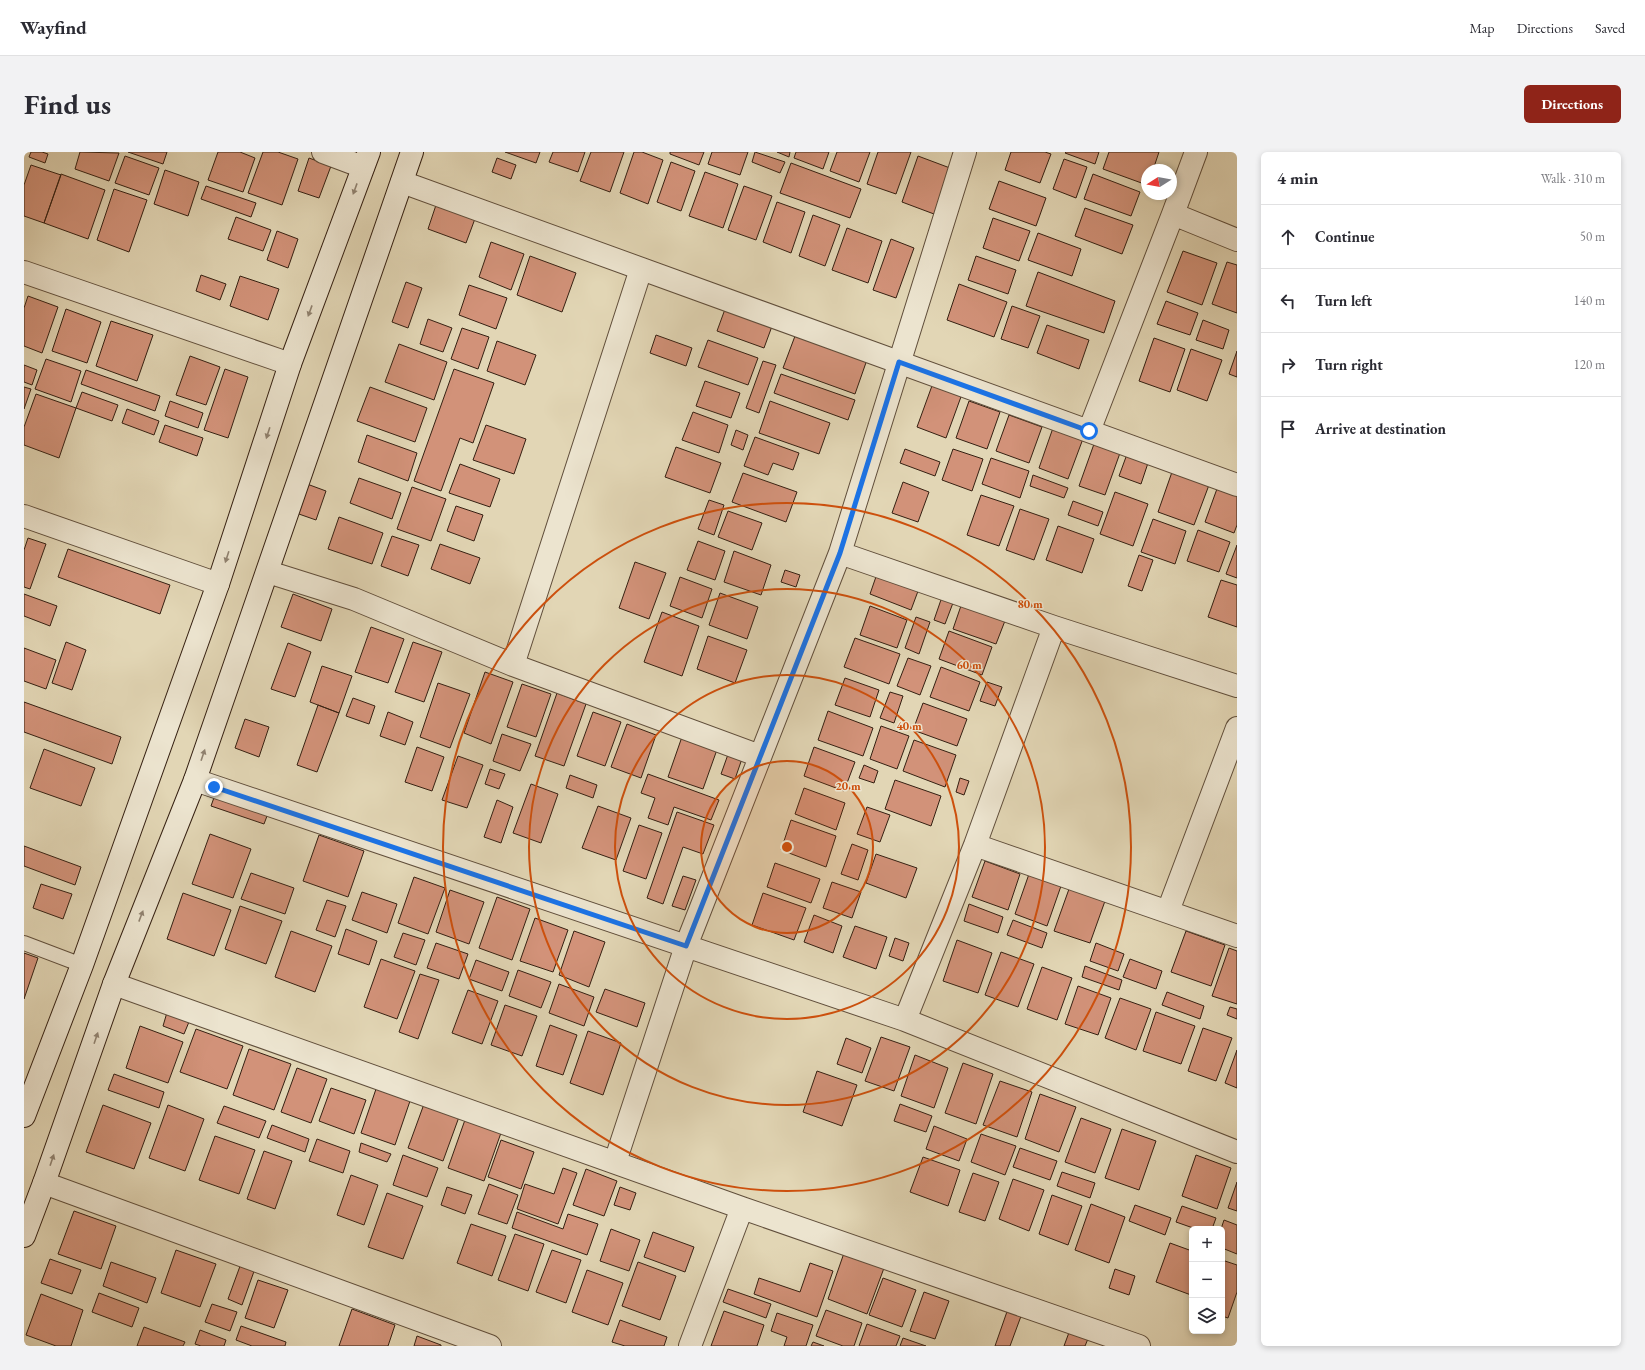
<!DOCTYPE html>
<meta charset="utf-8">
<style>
body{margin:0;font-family:"EB Garamond",serif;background:#f2f2f3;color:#2b2b33}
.controls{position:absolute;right:12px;bottom:12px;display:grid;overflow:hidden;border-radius:6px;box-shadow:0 2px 6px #0003}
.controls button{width:36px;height:36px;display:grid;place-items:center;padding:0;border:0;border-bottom:1px solid #e1e1e2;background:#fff;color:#2b2b33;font:20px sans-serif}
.compass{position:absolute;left:1117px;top:12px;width:36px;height:36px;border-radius:50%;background:#fff;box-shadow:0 2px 6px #0003;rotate:259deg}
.stop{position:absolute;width:12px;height:12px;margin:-9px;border:3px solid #1a73e8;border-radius:50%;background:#fff}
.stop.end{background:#1a73e8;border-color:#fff;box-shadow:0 1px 4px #0008}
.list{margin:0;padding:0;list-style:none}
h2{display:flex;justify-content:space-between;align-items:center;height:52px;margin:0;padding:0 16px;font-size:17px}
h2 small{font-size:13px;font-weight:400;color:#7c7c81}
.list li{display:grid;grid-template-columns:26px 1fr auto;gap:12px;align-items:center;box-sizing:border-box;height:64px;padding:0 16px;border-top:1px solid #e1e1e2}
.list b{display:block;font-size:15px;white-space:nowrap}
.list em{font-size:13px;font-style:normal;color:#7c7c81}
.icon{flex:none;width:22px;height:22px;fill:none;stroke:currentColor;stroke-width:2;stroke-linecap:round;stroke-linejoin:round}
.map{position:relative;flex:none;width:1213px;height:1194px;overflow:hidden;border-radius:6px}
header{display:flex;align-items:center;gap:24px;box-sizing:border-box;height:56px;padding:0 20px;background:#fff;border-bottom:1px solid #e1e1e2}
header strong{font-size:19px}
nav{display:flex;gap:22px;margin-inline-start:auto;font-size:14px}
.intro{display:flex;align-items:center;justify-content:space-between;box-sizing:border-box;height:96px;padding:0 24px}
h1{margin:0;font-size:28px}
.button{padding:10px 18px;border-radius:6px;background:#8f2418;color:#fff;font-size:14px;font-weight:700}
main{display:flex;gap:24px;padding:0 24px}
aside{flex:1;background:#fff;border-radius:6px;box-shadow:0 2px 6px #0003}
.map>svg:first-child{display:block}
.building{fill:#d29279;stroke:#352012}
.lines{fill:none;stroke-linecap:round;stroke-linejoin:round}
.lane-casing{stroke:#604e3b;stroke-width:16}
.street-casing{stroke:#604e3b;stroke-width:24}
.secondary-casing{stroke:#352012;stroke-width:24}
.lane{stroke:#ece4cf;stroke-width:14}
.street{stroke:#ece4cf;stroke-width:22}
.secondary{stroke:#ece4cf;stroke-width:22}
.oneway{fill:#908270}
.route{stroke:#1a73e8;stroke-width:5}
.ring{fill:none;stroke:#cd500d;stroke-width:2}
.centre{fill:#cd500d;stroke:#ece4cf;stroke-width:2}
.ring-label{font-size:12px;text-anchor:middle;font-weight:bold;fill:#cd500d;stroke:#ece4cf;stroke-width:3;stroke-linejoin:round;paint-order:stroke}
</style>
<header>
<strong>Wayfind</strong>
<nav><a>Map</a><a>Directions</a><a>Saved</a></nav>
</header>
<div class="intro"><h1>Find us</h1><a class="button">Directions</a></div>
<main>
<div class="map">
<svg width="1213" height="1194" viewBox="0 0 1213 1194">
<rect width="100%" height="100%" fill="#e2d6b5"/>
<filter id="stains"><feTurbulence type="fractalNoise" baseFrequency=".005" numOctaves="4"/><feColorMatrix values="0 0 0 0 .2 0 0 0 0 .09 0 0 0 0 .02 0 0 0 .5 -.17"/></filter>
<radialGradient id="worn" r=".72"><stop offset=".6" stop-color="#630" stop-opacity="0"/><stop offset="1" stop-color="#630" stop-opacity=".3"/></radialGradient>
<!-- building -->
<path class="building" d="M7,0H18L24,2L21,11L5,5Z
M56,0L95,1L85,29L51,17Z
M104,0H143L139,12Z
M194,0H216L231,6L219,40L184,28Z
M239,0H254L274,7L258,53L224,41Z
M481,0H516L512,11Z
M529,0H561L554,20L525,10Z
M567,0H600L586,40L556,29Z
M610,0H618L639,8L624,52L596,41Z
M646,0H680L675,13L646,2Z
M688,0H724L716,23L684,12Z
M731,0L761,10L756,21L728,10Z
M753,0H766L765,5Z
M772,0H805L799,17L770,6Z
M813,0H846L835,30L806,19Z
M854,0H887L872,42L843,32Z
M987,0H1021L1027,2L1016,31L981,18Z
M1042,0H1075L1071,12L1041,1Z
M1085,0H1135L1129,18H1123V33L1079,17Z
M101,4L135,16L125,43L91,31Z
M894,4L926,16L910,62L878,50Z
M285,6L307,14L295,46L274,39Z
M473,6L492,13L487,27L468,20Z
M1040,7L1063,15L1052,46L1029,37Z
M647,10L671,19L657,59L633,50Z
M767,11L837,37L826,66L756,41Z
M7,13L37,23L20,71L0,64V33Z
M141,18L175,30L164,64L130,52Z
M681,20L714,32L699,76L665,64Z
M37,22L81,38L64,87L20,71Z
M1069,22L1116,40L1107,64L1060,47Z
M975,29L1022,46L1012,74L965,57Z
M182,34L232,51L227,65L177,47Z
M720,34L748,44L732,88L704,78Z
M90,37L123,48L105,100L73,88Z
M413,50L452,64L442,91L404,77Z
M753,50L781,60L767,101L739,90Z
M1061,56L1109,73L1098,102L1051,84Z
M789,63L816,73L801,114L775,104Z
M212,65L247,78L239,99L204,87Z
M969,66L1006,79L995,109L959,96Z
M823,76L858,89L844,131L808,118Z
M253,79L274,87L264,116L243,108Z
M1014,81L1057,97L1048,124L1004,108Z
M867,87L890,96L872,146L849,138Z
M467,90L500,102L487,138L455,125Z
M1159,99L1193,111L1178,153L1143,140Z
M506,104L552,121L538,160L493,143Z
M952,104L992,118L984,142L944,128Z
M1203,110L1213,113V161L1188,152Z
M1014,120L1091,149L1080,181L1002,154Z
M177,123L202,132L196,148L172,139Z
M216,124L255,137L244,168L206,154Z
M382,130L398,136L384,176L368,170Z
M935,132L983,150L970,185L923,168Z
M445,133L483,146L472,177L435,163Z
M4,144L34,155L18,201L0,194V156Z
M704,149L751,166L740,196L693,179Z
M1142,149L1174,161L1166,183L1133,172Z
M988,154L1016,164L1004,196L977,187Z
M42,157L77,170L63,211L28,199Z
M404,167L428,176L419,200L396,192Z
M1179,168L1205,178L1199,197L1172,188Z
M87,169L129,183L113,229L72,214Z
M1023,173L1065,188L1055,217L1013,201Z
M438,176L465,185L454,217L427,207Z
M774,176L845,202L831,242L759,216Z
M632,183L668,196L662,214L626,201Z
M1130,186L1161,197L1146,240L1115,229Z
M684,188L734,206L724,233L674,215Z
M473,189L512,203L501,233L463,219Z
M375,192L423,210L410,248L361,230Z
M1167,197L1198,208L1183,249L1153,238Z
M1213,199V225L1205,222Z
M166,204L196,215L182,253L152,243Z
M22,207L57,219L47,250L11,237Z
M739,209L752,213L735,261L722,256Z
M0,213L13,218L8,233L0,230Z
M201,217L224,225L204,286L180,278Z
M430,217L470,231L449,291L436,286L417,339L390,329Z
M62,218L136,244L131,259L57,232Z
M757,222L831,248L824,268L750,241Z
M681,229L716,241L707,266L672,254Z
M909,231L938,242L922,286L893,275Z
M0,235L7,237L0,257Z
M346,235L403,256L391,290L333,269Z
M58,240L94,253L88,269L52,256Z
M12,242L52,256L35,306L0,293V275Z
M146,249L179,261L174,276L141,264Z
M746,249L806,271L795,302L735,281Z
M945,249L976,260L963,297L932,286Z
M103,257L135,269L130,283L98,271Z
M669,260L704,273L695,301L658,288Z
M985,263L1018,275L1005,311L972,299Z
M141,273L179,286L173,304L135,290Z
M462,273L502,287L490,322L449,308Z
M1030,273L1060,284L1044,327L1015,316Z
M712,278L724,283L719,298L707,293Z
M343,283L393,301L384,329L334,310Z
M731,285L775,301L769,318L749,311L744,323L720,314Z
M1070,292L1096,301L1081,343L1055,334Z
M1106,294L1127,302L1117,332L1095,324Z
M652,295L697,311L686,341L641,325Z
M881,297L916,310L911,324L876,311Z
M929,297L959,307L948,339L918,328Z
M967,306L1005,319L996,346L958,332Z
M436,312L476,327L466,355L425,341Z
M1148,320L1185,333L1170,373L1134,360Z
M719,321L773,340L762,370L708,350Z
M1009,323L1044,336L1040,346L1006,334Z
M335,326L377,341L368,367L326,351Z
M879,330L905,340L894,370L868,361Z
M283,332L302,339L292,368L272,361Z
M1194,334L1213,342V373L1210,381L1181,370Z
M388,335L422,347L407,389L373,377Z
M1091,340L1124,352L1109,394L1076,382Z
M957,343L990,354L975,394L943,383Z
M685,348L700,353L690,383L674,377Z
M1049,349L1079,360L1074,374L1044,363Z
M432,354L459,363L450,389L423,379Z
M996,357L1025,367L1010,408L982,398Z
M704,359L738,371L728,398L694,385Z
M315,365L359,381L348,412L304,397Z
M1129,367L1162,379L1151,412L1117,400Z
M1034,374L1070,387L1058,421L1022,408Z
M1174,378L1206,390L1195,420L1163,409Z
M368,384L395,393L384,424L357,414Z
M4,386L22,392L6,437L0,435V398Z
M674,389L701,399L691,428L663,418Z
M416,392L456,406L446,432L407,417Z
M1213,393V426L1202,422Z
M44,397L146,433L136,462L34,425Z
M710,399L747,413L737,443L700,430Z
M1115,403L1129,408L1118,439L1104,434Z
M611,410L642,421L625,467L595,456Z
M855,416L897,431L887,458L846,442Z
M761,418L776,423L772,435L757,430Z
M656,425L688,437L678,466L646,454Z
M1197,428L1213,433V475L1184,465Z
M920,439L932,443L921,472L910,468Z
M696,441L734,455L723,487L685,473Z
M0,442L33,454L26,474L0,464Z
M269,442L308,457L297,489L257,475Z
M940,445L984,461L972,492L929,477Z
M846,454L883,468L873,496L836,483Z
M638,460L675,474L658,524L620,510Z
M892,465L906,470L895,502L881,496Z
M347,475L380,487L364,531L331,520Z
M925,479L968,495L958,523L915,507Z
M684,484L723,498L711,531L673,517Z
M831,486L876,502L865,532L820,515Z
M42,490L62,498L48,538L28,531Z
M389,490L418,500L400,550L371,540Z
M264,491L287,500L271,545L247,537Z
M0,496L32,508L22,537L0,529Z
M884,506L907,514L896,543L873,534Z
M298,514L328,524L315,561L286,550Z
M917,515L956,530L945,559L906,545Z
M461,520L489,530L467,592L440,581Z
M821,526L855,538L846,565L811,553Z
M963,530L978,535L971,554L956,549Z
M414,531L446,542L426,596L396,585Z
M498,532L527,542L512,585L483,575Z
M866,540L879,544L870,571L856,566Z
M533,541L562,552L540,614L511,604Z
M329,546L351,554L345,572L322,564Z
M0,550L97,585L88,612L0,580Z
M899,551L943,567L933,594L889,578Z
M294,553L315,561L293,620L273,613Z
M804,559L849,576L839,604L794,588Z
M364,560L389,570L381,593L356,584Z
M569,560L597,570L581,614L553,604Z
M221,567L245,575L235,605L211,596Z
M603,572L632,583L617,626L587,615Z
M857,574L885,584L873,617L846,607Z
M660,579L695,592L679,637L644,625Z
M478,582L507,592L496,619L469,609Z
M890,588L932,603L921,635L879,619Z
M707,594L721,598L711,627L697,622Z
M393,595L420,605L408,639L381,630Z
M790,595L831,610L820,639L780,624Z
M20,597L71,616L57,654L6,636Z
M434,604L459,613L443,656L418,648Z
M840,613L854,619L850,631L835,626Z
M466,617L481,622L475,637L461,632Z
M624,622L695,648L687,668L650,655L644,673L624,666L631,646L617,641Z
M546,623L573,633L569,646L542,636Z
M936,626L945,629L940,643L932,640Z
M871,628L917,644L907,674L861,657Z
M507,632L534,642L517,691L489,681Z
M780,636L821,651L812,678L771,662Z
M193,637L246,656L240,672L187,654Z
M473,648L489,655L477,691L460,685Z
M574,654L607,666L592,708L558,696Z
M843,655L866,663L856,690L833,682Z
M653,660L690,673L679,702L659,695L639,752L623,746Z
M767,668L812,684L802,715L757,698Z
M615,673L638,681L622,727L599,719Z
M186,682L227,697L209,746L168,732Z
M295,683L340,699L324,745L279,729Z
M828,692L844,698L834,728L817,722Z
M0,694L57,715L51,733L0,714Z
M852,702L893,716L882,746L842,731Z
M961,709L996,722L984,758L948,745Z
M751,711L796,727L787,751L743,735Z
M227,721L270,736L261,762L217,747Z
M1005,722L1037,734L1023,774L991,762Z
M659,724L672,728L661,758L648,754Z
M390,725L421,736L404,782L374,771Z
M808,730L837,740L828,766L799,756Z
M17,732L48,742L39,767L9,756Z
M1045,737L1081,749L1066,791L1030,779Z
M426,738L460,750L445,792L412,780Z
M338,740L373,752L363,781L328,768Z
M159,741L207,758L190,804L143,787Z
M739,741L782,756L770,788L728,773Z
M473,745L506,757L488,808L455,796Z
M303,748L322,754L311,785L292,778Z
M945,752L979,765L974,781L940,769Z
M216,754L258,769L242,812L201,797Z
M790,763L818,774L809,801L780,790Z
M511,766L544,778L529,820L496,809Z
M989,768L1023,781L1018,796L983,783Z
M831,774L863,785L852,817L819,805Z
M322,777L353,789L345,813L314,802Z
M267,779L308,794L291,840L251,825Z
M550,779L581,790L565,835L535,823Z
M1162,779L1201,793L1187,834L1147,820Z
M379,781L401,788L392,813L370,805Z
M871,786L885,791L879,809L865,804Z
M933,788L968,801L954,841L919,829Z
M412,791L444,802L435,827L403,816Z
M1072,791L1100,802L1094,819L1066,809Z
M1205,796L1213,799V852L1188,844Z
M977,800L1010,812L994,855L961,843Z
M0,801L14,806L0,847Z
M357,807L391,819L373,867L340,855Z
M1106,807L1138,819L1132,837L1099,825Z
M452,808L485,820L478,839L445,827Z
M1061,814L1098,828L1095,838L1058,825Z
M1018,815L1048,826L1033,868L1003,857Z
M494,818L527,830L517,856L485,844Z
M396,822L415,828L394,887L375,880Z
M535,832L570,845L560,874L525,861Z
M1054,834L1087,846L1074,883L1041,872Z
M581,837L621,851L613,875L572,860Z
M444,838L474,849L458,892L428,881Z
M1143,840L1180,854L1176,867L1138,853Z
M1096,846L1127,857L1112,898L1081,886Z
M481,853L513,864L498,904L467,893Z
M1206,855L1213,857V867L1203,863Z
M144,857L167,865L160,882L139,874Z
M1132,860L1171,874L1157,912L1119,899Z
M526,873L553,883L539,923L512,914Z
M116,874L159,890L144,931L102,916Z
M1179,876L1208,886L1192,929L1164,919Z
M172,877L219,894L203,937L156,920Z
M564,879L597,891L579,943L546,931Z
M857,885L886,895L870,939L841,929Z
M822,886L847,896L838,921L813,912Z
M225,897L267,912L250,958L209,943Z
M1213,898V936L1201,931Z
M891,903L924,916L910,956L877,944Z
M939,911L969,922L952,972L921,961Z
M273,916L303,927L287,971L257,960Z
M793,919L833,933L818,974L779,960Z
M90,922L140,940L135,956L84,938Z
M976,929L1008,940L993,985L959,973Z
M307,936L342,948L330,982L295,969Z
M352,937L386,949L371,993L337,981Z
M1016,942L1052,955L1035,1000L1001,987Z
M400,952L435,965L419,1009L384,996Z
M876,952L908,964L902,980L870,969Z
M79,953L127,971L110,1017L62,1000Z
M144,953L180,967L161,1019L125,1006Z
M200,954L242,969L235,986L193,971Z
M442,965L478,978L460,1029L424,1016Z
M1057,966L1087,977L1071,1021L1041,1010Z
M248,973L285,987L281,1000L243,986Z
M910,974L943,987L935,1009L902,997Z
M1098,977L1132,989L1115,1038L1081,1026Z
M957,982L992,994L981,1023L947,1010Z
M191,984L231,998L215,1042L175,1028Z
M293,987L326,999L319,1021L285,1009Z
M477,988L510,1000L497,1037L464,1025Z
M337,991L367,1002L363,1010L335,1000Z
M996,996L1033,1009L1026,1028L989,1015Z
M240,999L268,1009L251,1057L223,1047Z
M379,1003L414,1016L403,1045L369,1033Z
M1172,1003L1207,1016L1193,1057L1158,1044Z
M899,1005L936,1018L924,1054L886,1040Z
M539,1016L553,1021L534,1072L493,1057L501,1032L530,1042Z
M562,1017L593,1029L580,1064L549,1053Z
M1038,1020L1071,1031L1066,1046L1033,1034Z
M949,1021L975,1030L961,1069L935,1060Z
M327,1023L354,1033L340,1073L313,1063Z
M989,1027L1020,1038L1005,1079L975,1067Z
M1213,1030V1059L1204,1056Z
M465,1032L494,1043L483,1072L454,1062Z
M423,1035L448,1043L441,1062L417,1053Z
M596,1035L612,1041L606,1058L590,1053Z
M363,1041L399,1054L379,1107L344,1095Z
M1028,1043L1058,1054L1044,1093L1015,1082Z
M1067,1052L1101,1065L1085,1111L1051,1098Z
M1111,1053L1147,1066L1141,1083L1105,1069Z
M1158,1054L1192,1066L1188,1077H1172L1152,1070Z
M50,1059L92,1074L77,1117L34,1102Z
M493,1060L539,1077L544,1062L574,1072L563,1103L488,1076Z
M1200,1068L1213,1073V1102L1198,1096L1197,1077Z
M447,1072L482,1084L468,1124L433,1111Z
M587,1077L616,1088L605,1119L576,1109Z
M629,1080L670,1095L661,1120L620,1105Z
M491,1082L520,1092L504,1139L474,1128Z
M1146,1091L1168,1099L1167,1143L1132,1130Z
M152,1098L192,1112L176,1155L137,1141Z
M528,1098L557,1108L542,1151L512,1140Z
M820,1101L860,1116L843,1162L804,1147Z
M219,1106L233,1111L218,1153L204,1147Z
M26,1107L57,1118L48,1142L17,1131Z
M1198,1108L1213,1113V1140L1204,1166L1198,1164Z
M87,1110L132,1126L123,1151L79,1134Z
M614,1110L652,1124L636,1168L598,1154Z
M786,1111L809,1119L793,1165L730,1142L735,1126L776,1140Z
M1091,1117L1111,1124L1105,1143L1085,1136Z
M563,1118L599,1131L584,1173L548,1160Z
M859,1126L892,1138L878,1175L845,1163Z
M234,1128L264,1138L250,1176L221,1166Z
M704,1137L747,1152L742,1166L699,1150Z
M900,1140L925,1149L911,1187L886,1179Z
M75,1141L115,1156L108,1175L68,1160Z
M17,1142L59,1158L47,1194H32L2,1183Z
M986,1151L1000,1156L986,1194H971Z
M188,1152L213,1160L206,1179L181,1170Z
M328,1157L371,1173L364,1194H315Z
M802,1158L838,1171L830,1194H819L792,1184Z
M700,1159L740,1173L733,1194H687Z
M753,1161L789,1173L782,1194H760L763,1185L747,1179Z
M596,1168L643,1185L640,1194H601L588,1190Z
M843,1172L876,1184L872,1194H835Z
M217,1174L262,1190L261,1194H228L212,1188Z
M120,1175L161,1190L159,1194H113Z
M1047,1175L1066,1182L1061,1194H1040Z
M176,1178L202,1188L200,1194H177L171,1192Z
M393,1184L417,1193V1194H390Z
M879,1186L902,1194H876Z
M789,1190L800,1194H787Z"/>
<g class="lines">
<!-- lane casing -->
<g class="lane-casing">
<path id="lane" d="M0,791L58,813"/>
</g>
<!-- street casing -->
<g class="street-casing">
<path id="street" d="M299,0L339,15
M378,30L1213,333
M1149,62L1213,88
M0,120L266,212
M1065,279L1149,62L1172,0
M0,364L194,432
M816,401L1030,475L1213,534
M244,420L330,447L489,513L736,604
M489,513L617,117
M171,628L881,868L1213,1000
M951,693L1213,784
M1144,759L1213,576
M90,832L718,1056L1115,1194
M881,868L951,693L1030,475
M591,1010L662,794L816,401L941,0
M20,1031L466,1194
M666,1194L718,1056"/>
</g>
<!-- secondary casing -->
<g class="secondary-casing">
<path id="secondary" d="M0,964L58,813L194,432L266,212L345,0
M0,1084L20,1031L90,832L171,628L388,0"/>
</g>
<!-- lane -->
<use href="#lane" class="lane"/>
<!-- street -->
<use href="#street" class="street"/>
<!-- secondary -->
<use href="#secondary" class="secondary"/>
</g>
<!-- one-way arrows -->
<defs><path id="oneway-solid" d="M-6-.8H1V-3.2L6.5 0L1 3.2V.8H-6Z"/></defs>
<g class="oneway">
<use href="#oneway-solid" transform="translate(331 37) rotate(110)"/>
<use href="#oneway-solid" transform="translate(286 159) rotate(110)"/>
<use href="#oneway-solid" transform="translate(244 281) rotate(108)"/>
<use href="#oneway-solid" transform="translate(203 405) rotate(108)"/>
<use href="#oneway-solid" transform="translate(179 603) rotate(-71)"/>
<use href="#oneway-solid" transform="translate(117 764) rotate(-69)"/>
<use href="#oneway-solid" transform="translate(72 886) rotate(-71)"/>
<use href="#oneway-solid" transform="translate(28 1008) rotate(-71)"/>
</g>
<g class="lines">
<!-- route -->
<path class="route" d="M190,635L662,794L816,401L875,210L1065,279"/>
</g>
<!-- distance rings -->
<circle cx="763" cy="695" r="86" fill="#cd500d" fill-opacity=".12"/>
<g class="ring">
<circle cx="763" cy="695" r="86"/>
<circle cx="763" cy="695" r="172"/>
<circle cx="763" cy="695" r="258"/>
<circle cx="763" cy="695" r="344"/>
</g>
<circle cx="763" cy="695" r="6" class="centre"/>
<g class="ring-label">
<text x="1006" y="456">80 m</text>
<text x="945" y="517">60 m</text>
<text x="885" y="578">40 m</text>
<text x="824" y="638">20 m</text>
</g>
<rect width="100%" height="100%" filter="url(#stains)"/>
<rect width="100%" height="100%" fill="url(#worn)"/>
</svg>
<div class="controls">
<button>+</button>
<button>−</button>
<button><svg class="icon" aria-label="layers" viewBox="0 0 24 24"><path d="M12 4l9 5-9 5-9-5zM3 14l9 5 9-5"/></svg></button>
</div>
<svg class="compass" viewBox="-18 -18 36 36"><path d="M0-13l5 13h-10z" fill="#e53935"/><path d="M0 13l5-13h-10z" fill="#7c7c81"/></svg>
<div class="stop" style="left:1065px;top:279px"></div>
<div class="stop end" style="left:190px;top:635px"></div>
</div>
<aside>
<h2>4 min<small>Walk · 310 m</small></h2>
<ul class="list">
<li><svg class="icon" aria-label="ahead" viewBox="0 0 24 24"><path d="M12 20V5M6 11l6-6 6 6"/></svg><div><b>Continue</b></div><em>50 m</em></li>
<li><svg class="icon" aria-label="left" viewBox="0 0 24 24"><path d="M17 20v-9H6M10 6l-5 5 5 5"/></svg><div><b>Turn left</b></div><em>140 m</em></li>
<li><svg class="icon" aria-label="right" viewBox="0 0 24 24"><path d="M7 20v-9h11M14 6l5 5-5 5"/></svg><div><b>Turn right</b></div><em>120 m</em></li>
<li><svg class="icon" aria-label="arrive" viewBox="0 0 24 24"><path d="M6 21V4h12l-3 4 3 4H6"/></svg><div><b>Arrive at destination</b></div></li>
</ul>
</aside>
</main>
